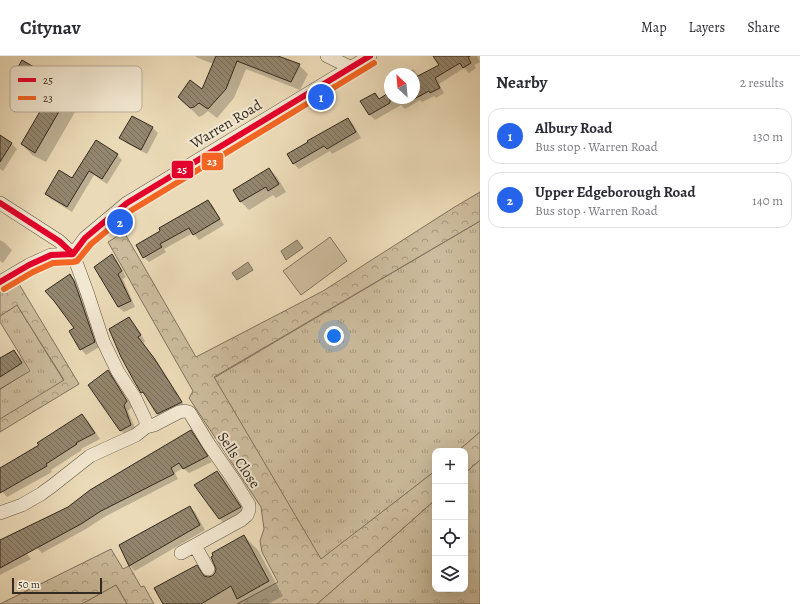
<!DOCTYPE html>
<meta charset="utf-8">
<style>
body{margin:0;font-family:Alegreya,serif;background:#f7f7f7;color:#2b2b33}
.controls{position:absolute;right:12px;bottom:12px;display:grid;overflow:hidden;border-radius:8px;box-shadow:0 4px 16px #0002}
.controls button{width:36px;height:36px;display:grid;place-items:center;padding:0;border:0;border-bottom:1px solid #e1e1e2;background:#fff;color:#2b2b33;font:20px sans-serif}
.compass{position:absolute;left:384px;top:12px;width:36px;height:36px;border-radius:50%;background:#fff;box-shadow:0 4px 16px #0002;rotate:334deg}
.scale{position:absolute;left:12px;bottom:10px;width:90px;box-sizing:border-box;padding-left:4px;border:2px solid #332a1f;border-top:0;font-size:11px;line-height:14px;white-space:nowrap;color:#332a1f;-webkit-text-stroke:3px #f2e7d0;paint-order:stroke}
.you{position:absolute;left:334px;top:280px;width:14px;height:14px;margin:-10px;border:3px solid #fff;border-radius:50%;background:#1a73e8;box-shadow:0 0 0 6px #1a73e833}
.badge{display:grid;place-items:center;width:26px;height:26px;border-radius:50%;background:#2563eb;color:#fff;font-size:13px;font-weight:700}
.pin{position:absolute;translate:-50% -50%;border:2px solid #fff;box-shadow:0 1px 4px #0006}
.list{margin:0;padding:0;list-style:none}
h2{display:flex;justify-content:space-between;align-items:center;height:52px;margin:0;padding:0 16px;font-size:17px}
h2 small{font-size:13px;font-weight:400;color:#7c7c81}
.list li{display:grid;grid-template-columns:26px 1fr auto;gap:12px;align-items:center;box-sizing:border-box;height:56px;margin:0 8px 8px;padding:0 8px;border:1px solid #e1e1e2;border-radius:12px}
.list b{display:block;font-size:15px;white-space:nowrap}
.list p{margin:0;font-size:13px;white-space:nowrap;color:#7c7c81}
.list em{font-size:13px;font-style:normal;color:#7c7c81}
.icon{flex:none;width:22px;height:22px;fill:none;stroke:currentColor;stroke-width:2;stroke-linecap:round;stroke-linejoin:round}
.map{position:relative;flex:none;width:480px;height:548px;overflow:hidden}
header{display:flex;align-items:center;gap:24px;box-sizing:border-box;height:56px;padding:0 20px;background:#fff;border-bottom:1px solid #e1e1e2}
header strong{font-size:19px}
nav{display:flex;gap:22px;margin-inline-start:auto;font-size:14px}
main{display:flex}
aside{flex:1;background:#fff}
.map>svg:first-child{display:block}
.grass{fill:url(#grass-tufts);stroke:#80735e}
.forest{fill:url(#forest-crowns);stroke:#80735e}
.park{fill:#ccbc9d;stroke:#80735e}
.water{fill:#ac9e83;stroke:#7c705b}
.shadow{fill:#0003}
.building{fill:url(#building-back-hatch);stroke:#332a1f}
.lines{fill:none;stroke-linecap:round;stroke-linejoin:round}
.minor-casing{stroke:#615645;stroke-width:14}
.minor{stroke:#f2e7d0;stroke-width:13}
.bus-1-casing{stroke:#f2e7d0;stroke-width:9}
.bus-2-casing{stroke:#f2e7d0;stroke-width:9}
.bus-1{stroke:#e4002b;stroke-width:6}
.bus-2{stroke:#f26522;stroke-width:6}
.labels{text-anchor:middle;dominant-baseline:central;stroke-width:4;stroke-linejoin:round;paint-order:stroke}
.street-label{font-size:15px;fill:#332a1f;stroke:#f2e7d0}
.key{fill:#f2e7d0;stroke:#b9ae9b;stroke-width:1}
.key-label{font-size:11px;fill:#332a1f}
.line-badge{stroke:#f2e7d0;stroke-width:1.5}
.badge-label{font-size:11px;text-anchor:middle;font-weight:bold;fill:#fff}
</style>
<header>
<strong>Citynav</strong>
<nav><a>Map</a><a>Layers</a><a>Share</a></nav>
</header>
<main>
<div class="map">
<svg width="480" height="548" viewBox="0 0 480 548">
<defs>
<pattern id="grass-tufts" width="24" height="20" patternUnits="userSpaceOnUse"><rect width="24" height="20" fill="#ccbc9d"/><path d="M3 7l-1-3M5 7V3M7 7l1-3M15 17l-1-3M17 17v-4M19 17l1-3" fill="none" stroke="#a6997f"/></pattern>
<pattern id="forest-crowns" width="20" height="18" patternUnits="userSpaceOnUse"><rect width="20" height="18" fill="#ccbc9d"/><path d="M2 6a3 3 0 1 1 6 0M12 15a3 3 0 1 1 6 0" fill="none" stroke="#a6997f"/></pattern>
<pattern id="building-back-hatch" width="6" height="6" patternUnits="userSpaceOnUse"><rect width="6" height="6" fill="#93866e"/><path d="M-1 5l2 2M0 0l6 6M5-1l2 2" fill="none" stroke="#796e5a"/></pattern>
</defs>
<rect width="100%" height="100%" fill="#ebdab7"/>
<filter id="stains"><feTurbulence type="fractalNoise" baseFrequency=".005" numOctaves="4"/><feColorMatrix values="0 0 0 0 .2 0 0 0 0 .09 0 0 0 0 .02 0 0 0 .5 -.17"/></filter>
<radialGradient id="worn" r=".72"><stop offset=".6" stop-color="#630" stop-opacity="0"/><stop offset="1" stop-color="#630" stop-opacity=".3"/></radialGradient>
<!-- grass -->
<path class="grass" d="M480,165V376L458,395H435V415L321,504L214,322Z
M17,249L64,325L0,364V333L30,315L0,266V260Z
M480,404V548H317L373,499L435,444V533H465V417Z"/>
<!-- forest -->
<path class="forest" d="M480,136V165L214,321L321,503L435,415V444L373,499L317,548H237L278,526L262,496L260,485L264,473L261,451L189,342L193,335L108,186L124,176L196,301L323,235L453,152Z
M13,218L79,328L0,376V363L64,324L17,249L0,260V226Z
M480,376V404L465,417V395H458Z
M111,493L123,513L129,510L141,531L144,530L154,548H127L116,529L82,548H0Z"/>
<!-- park -->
<path class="park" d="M330,181L347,205L301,239L283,215Z
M116,529L127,548H82Z"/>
<!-- water -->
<path class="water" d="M297,184L303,192L286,204L281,195Z
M248,206L253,214L237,224L232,217Z"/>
<!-- shadow -->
<path class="shadow" d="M195,0H275L299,9L308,18L300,34L246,13L234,42L217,62L208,55L203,59L199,61L179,41L203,34L214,8L198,2Z
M434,0H477L480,6L474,9L476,12L469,17L464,12L439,28L444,37L436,42L434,40L422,46L420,44L405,53L401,49L375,64L370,59L362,46L375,38L380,43L390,37V42H414V18H405L413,13L420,21L440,9Z
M14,20L72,34L82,44L46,106L32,99L22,88L48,43L25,30Z
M132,61L153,72L158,77L147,98L126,87L121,82Z
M348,63L353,68L361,82L332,98L330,95L299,113L294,108L289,98Z
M0,80L12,88L17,93L3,115L0,113Z
M117,99L122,104L107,128L94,119L72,156L51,143L46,138Z
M269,113L277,121L286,136L276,142L273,139L249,154L241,146L234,134Z
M208,145L213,150L224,169L199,184L193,177L164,193L166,196L149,206L144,201Z
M0,184L5,187L12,194L3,207L0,205Z
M112,199L117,205L126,221L123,223L135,251L124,256L118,251Z
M70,219L75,224L79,231L99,291L86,299L81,293L71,276L75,272Z
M129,262L134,267L145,285L143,287L159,308L186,352L163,363L158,358L147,341L142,336Z
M14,295L22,303L29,315L0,334V302L1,303Z
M108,316L113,321L132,351L128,355L136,374L126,380L121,375L89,329Z
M82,359L88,365L100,383L81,393L82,394L51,414L52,416L7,441L0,433V413L40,390Z
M191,376L196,381L212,406L189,417L183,412L175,417L178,423L106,460L86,473L42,497L37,492L25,473L68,452Z
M217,416L222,421L245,456L225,468L220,463L196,429Z
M190,451L195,456L205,474L135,515L130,510L120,490Z
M244,480L258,494L283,540L268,548H244L243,546L240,548H164L196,510L208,522L213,521L216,517L217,513Z
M16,485L31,503L0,519V486Z"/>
<!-- building -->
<path class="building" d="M216,0H278L300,8L291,26L237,5L226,33L208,53L199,47L194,51L190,52L178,41L190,24L202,33Z
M433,0H470L468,1L471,7L463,12L460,7L435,22L440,32L430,37L429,35L414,43V22L439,9Z
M22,4L72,33L35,97L21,88L49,40L13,20Z
M390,36V47L369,59L360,45L375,37L379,43Z
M132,60L153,71L141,94L119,82Z
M348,62L356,76L327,93L324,90L293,108L287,98L308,86L307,85Z
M0,79L12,87L0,106Z
M96,84L118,98L102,123L89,115L67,151L45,138L59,114L72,122Z
M269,112L279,128L268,135L266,131L240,146L233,134Z
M208,144L220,163L193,179L189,172L160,188L162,191L143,202L136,189L160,175L159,172Z
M112,198L122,215L118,218L131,245L118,251L94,211Z
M70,218L74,225L79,239L95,286L80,294L69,275L74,272L54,245L45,235Z
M129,261L141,279L138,281L154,302L182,346L157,358L143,336L141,337L134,325L121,301L109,273Z
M14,294L22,307L0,321V302Z
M108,314L127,345L124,349L131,369L120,375L88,329Z
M82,358L95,377L76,387L77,388L46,408L47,410L0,437V412L39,389L37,387Z
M191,374L208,400L183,413L179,407L171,412L174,418L101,455L81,468L0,512V484L68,451L90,434Z
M217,415L241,451L219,463L194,429Z
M190,450L200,469L129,510L119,489Z
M244,479L269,525L237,543L231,530L201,548H163L154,532L197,509L204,520L208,521L212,520L215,517L216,513L211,501L213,500L212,497Z"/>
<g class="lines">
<!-- minor casing -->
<g class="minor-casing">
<path id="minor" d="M327,0L352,12
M0,147L59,185L73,198L87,236L103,285L118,316L135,342L144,361L146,366V371
M0,226L29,209L51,199L73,198L85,182L127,147L370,0
M0,457L22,449L41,438L52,430L90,400L136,379L146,371L154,369L179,356L184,355L189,356L191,359L208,387L235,426L249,449V454L247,459L241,464L181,497
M195,490L208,513"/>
</g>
<!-- minor -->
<use href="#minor" class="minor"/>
<!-- bus-1 casing -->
<g class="bus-1-casing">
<path id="bus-1" d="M0,147L59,185L73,198
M0,226L29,209L51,199L73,198L85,182L127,147L370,0"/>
</g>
<!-- bus-2 casing -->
<g class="bus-2-casing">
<path id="bus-2" d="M4,233L33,216L53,207L73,206L77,205L91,188L132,154L374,7"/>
</g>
<!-- bus-1 -->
<use href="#bus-1" class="bus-1"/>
<!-- bus-2 -->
<use href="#bus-2" class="bus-2"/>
</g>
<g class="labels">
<!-- street labels -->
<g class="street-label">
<text transform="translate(226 68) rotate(-31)">Warren Road</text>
<text transform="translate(239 404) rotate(56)">Sells Close</text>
</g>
</g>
<!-- legend -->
<rect x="10" y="10" width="132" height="46" rx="6" class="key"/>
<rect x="18" y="22" width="18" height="4" fill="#e4002b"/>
<rect x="18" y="40" width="18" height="4" fill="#f26522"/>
<g class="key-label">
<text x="43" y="28">25</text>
<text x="43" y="46">23</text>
</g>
<g class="line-badge">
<rect x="201" y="96" width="23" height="19" rx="4" fill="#f26522"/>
<rect x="171" y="104" width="23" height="19" rx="4" fill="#e4002b"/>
</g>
<g class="badge-label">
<text x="212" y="109">23</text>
<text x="182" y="117">25</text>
</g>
<rect width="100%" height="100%" filter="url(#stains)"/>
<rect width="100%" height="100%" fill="url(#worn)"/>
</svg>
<div class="controls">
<button>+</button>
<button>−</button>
<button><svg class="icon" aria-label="locate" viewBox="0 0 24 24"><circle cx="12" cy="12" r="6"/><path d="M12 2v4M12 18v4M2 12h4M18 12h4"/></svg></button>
<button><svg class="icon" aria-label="layers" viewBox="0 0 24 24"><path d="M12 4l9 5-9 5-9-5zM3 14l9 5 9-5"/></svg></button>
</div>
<svg class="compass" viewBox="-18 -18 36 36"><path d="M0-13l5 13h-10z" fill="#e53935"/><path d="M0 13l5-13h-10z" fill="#7c7c81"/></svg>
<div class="scale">50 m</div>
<div class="you"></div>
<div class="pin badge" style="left:321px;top:41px">1</div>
<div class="pin badge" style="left:120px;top:166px">2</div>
</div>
<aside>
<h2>Nearby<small>2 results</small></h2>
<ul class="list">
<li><span class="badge">1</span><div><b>Albury Road</b><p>Bus stop · Warren Road</p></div><em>130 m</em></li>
<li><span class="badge">2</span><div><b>Upper Edgeborough Road</b><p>Bus stop · Warren Road</p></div><em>140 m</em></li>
</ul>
</aside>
</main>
